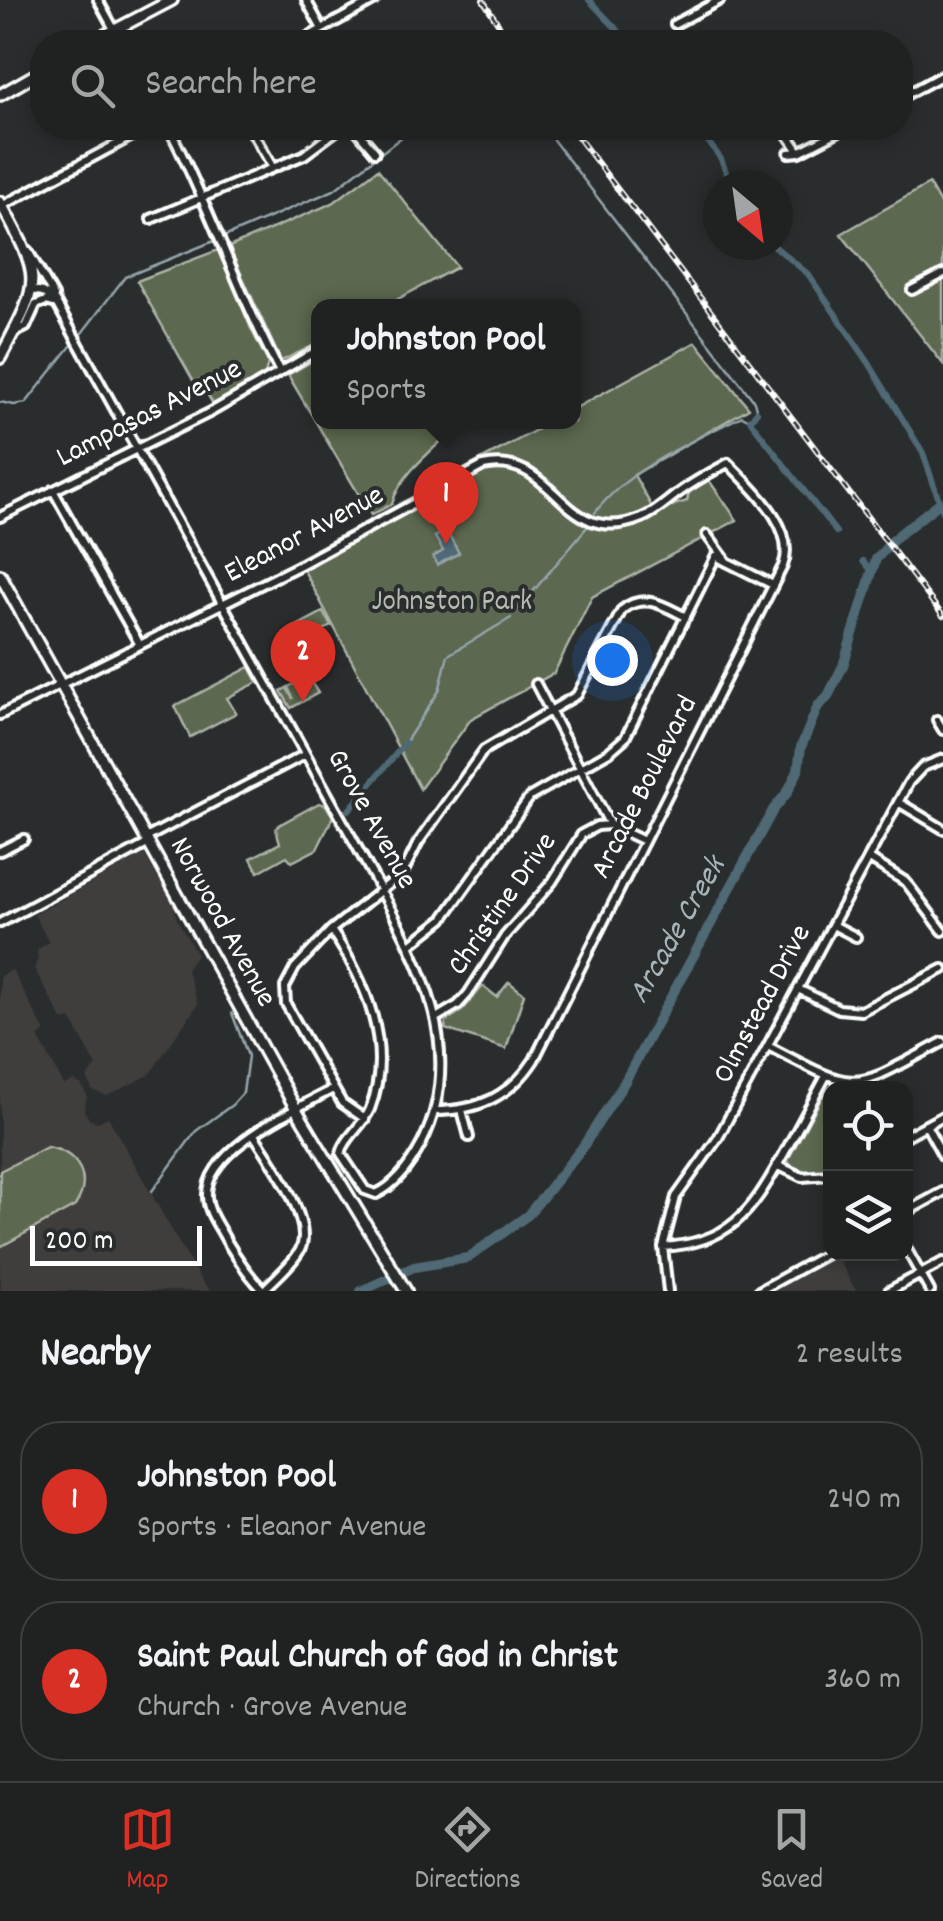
<!DOCTYPE html>
<meta charset="utf-8">
<style>
body{margin:0;font-family:Dekko,sans-serif;background:#282a2a;color:#f1f3f6}
.controls{position:absolute;right:30px;bottom:30px;display:grid;overflow:hidden;border-radius:20px;box-shadow:0 5px 15px #0003}
.controls button{width:90px;height:90px;display:grid;place-items:center;padding:0;border:0;border-bottom:2px solid #3d3f40;background:#202222;color:#f1f3f6;font:50px sans-serif}
.compass{position:absolute;left:703px;top:170px;width:90px;height:90px;border-radius:50%;background:#202222;box-shadow:0 5px 15px #0003;rotate:151deg}
.scale{position:absolute;left:30px;bottom:25px;width:172px;box-sizing:border-box;padding-left:10px;border:5px solid #fff;border-top:0;font-size:28px;line-height:35px;white-space:nowrap;color:#fff;-webkit-text-stroke:8px #2a2d2e;paint-order:stroke}
.you{position:absolute;left:612px;top:660px;width:35px;height:35px;margin:-25px;border:8px solid #fff;border-radius:50%;background:#1a73e8;box-shadow:0 0 0 15px #1a73e833}
.badge{display:grid;place-items:center;width:65px;height:65px;border-radius:50%;background:#d93025;color:#fff;font-size:32px;font-weight:700}
.pin{position:absolute;translate:-50% -82px;filter:drop-shadow(0 2px 5px #0008)}
.pin::after{content:'';position:absolute;top:52px;width:35px;height:30px;background:inherit;clip-path:polygon(0 0,100% 0,50% 100%)}
.popup{position:absolute;left:311px;top:299px;width:270px;height:130px;box-sizing:border-box;display:grid;place-content:center;border-radius:20px;background:#202222;filter:drop-shadow(0 2px 8px #0005);font-size:32px;white-space:nowrap;color:#a2a4a5}
.popup b{font-size:38px;color:#f1f3f6}
.popup::after{content:'';position:absolute;left:50%;top:100%;margin-left:-20px;border:20px solid transparent;border-top-color:#202222}
.list{margin:0;padding:0;list-style:none}
h2{display:flex;justify-content:space-between;align-items:center;height:130px;margin:0;padding:0 40px;font-size:42px}
h2 small{font-size:32px;font-weight:400;color:#a2a4a5}
.list li{display:grid;grid-template-columns:65px 1fr auto;gap:30px;align-items:center;box-sizing:border-box;height:160px;margin:0 20px 20px;padding:0 20px;border:2px solid #3d3f40;border-radius:40px}
.list b{display:block;font-size:38px;white-space:nowrap}
.list p{margin:0;font-size:32px;white-space:nowrap;color:#a2a4a5}
.list em{font-size:32px;font-style:normal;color:#a2a4a5}
.icon{flex:none;width:55px;height:55px;fill:none;stroke:currentColor;stroke-width:2;stroke-linecap:round;stroke-linejoin:round}
.map{position:relative;flex:none;width:943px;height:1291px;overflow:hidden}
.search{position:absolute;background:#202222;box-shadow:0 5px 15px #0003;left:30px;right:30px;top:30px;height:110px;display:flex;align-items:center;gap:25px;box-sizing:border-box;padding:0 35px;border-radius:40px;color:#a2a4a5;font-size:38px}
.sheet{height:490px;background:#202222}
nav{display:flex;justify-content:space-around;align-items:center;box-sizing:border-box;height:140px;border-top:2px solid #3d3f40;background:#202222;font-size:28px;color:#a2a4a5}
nav a{display:grid;justify-items:center;gap:5px}
nav .on{color:#d93025}
.map>svg:first-child{display:block}
.built{fill:#403d3d}
.green{fill:#5b674f;stroke:#adb3a7;stroke-width:2.5}
.water{fill:#4f6974;stroke:#95a5ac;stroke-width:2.5}
.lines{fill:none;stroke-linecap:round;stroke-linejoin:round}
.stream{stroke:#95a5ac;stroke-width:2.5}
.canal{stroke:#4f6974;stroke-width:6}
.river{stroke:#4f6974;stroke-width:10}
.street-casing{stroke:#fff;stroke-width:14}
.secondary-casing{stroke:#fff;stroke-width:16}
.street{stroke:#2a2d2e;stroke-width:6}
.secondary{stroke:#2a2d2e;stroke-width:9}
.rail-casing{stroke:#fff;stroke-width:6}
.rail{stroke:#2a2d2e;stroke-width:2.5;stroke-dasharray:8;stroke-linecap:butt}
.labels{text-anchor:middle;dominant-baseline:central;stroke-width:8;stroke-linejoin:round;paint-order:stroke}
.street-label{font-size:30px;fill:#fff;stroke:#2a2d2e}
.park-label{font-size:30px;fill:#b5bbb0;stroke:#2a2d2e}
.water-label{font-size:32px;font-style:italic;fill:#a7b4ba;stroke:#2a2d2e}
</style>
<div class="map">
<svg width="943" height="1291" viewBox="0 0 943 1291">
<rect width="100%" height="100%" fill="#2a2d2e"/>
<filter id="ink" filterUnits="userSpaceOnUse"><feTurbulence type="fractalNoise" baseFrequency=".01" numOctaves="2"/><feDisplacementMap in="SourceGraphic" scale="20" xChannelSelector="R" yChannelSelector="G"/><feConvolveMatrix kernelMatrix="1 2 1 2 8 2 1 2 1" color-interpolation-filters="sRGB"/></filter>
<g filter="url(#ink)">
<!-- built -->
<path class="built" d="M144,854L173,903L177,919L197,955L186,968L198,1004L149,1075L107,1096L92,1090L87,1077L97,1066L71,1019L63,1021L34,968L38,959L37,950L49,942L34,915Z
M12,970L45,1032L38,1037L64,1085L73,1081L81,1084L87,1096L84,1111L90,1120L98,1122L108,1117L183,1250L203,1283L211,1291H0V976Z
M836,1255L856,1291H769Z"/>
<!-- green -->
<path class="green" d="M378,169L457,267L385,306H318V343L281,361L229,247L333,203Z
M929,184L943,209V364L841,234Z
M218,250L252,331L268,362L265,375L213,404L199,380L194,382L137,281Z
M696,342L749,408L634,475L657,516L674,505L687,501L689,491L708,479L737,520L592,597L554,673L471,719L420,789L298,559L551,422H574V409Z
M318,358V422H461C439,446 401,471 392,504L371,515L288,375Z
M323,612L331,626L299,642L293,628Z
M250,667L258,682L227,698L236,713L190,737L175,706Z
M308,677L318,693L291,708L281,691L287,688L293,699L288,687Z
M319,803L326,805L333,817L317,849L292,862L287,856L258,872L251,858L280,843L276,829L279,825Z
M509,982L524,994L506,1049L445,1029L446,1021L463,1010L483,986L497,997Z
M832,1085L845,1088H830V1170C814,1174 805,1172 790,1165L788,1160L822,1097Z
M47,1147C78,1152 93,1178 75,1206L0,1247V1171Z"/>
<!-- water -->
<path class="water" d="M446,530L459,553L437,565L433,557L443,551L435,537Z"/>
<g class="lines">
<!-- stream -->
<path class="stream" d="M544,128L754,401L757,412
M224,237L334,190L413,128
M82,333L125,277L214,241
M0,402L14,405L26,403L71,346
M595,513C627,469 695,440 742,416L750,420
M515,613L587,527
M405,743L439,691L448,655L511,618
M152,1191L196,1131L232,1105L243,1093L248,1056L232,1013"/>
<!-- canal -->
<path class="canal" d="M589,0L629,42
M698,128L721,159L731,185
M773,245L808,274L869,363L923,453L943,512
M757,412L750,420L752,423L836,532
M863,561L871,570
M349,810L405,743"/>
<!-- river -->
<path class="river" d="M361,1291L414,1267L468,1258L528,1215L582,1148L624,1083L773,810L787,793L798,771L801,747L818,706L827,698L843,666L876,559L896,537L938,504"/>
<!-- street casing -->
<g class="street-casing">
<path id="street" d="M98,0L121,42
M306,0L322,29
M675,24L720,0
M299,42L375,0
M900,98L943,75
M169,128C210,207 238,293 280,372
M250,128L273,168
M355,128L375,152
M783,128L799,151
M789,153L799,152L845,128
M0,207L147,128
M151,219L304,155L340,128
M28,251L54,296
M32,290L43,292L55,301L378,885C421,964 467,1053 422,1143C412,1162 396,1185 376,1194L365,1190L341,1154C344,1138 363,1126 370,1109C394,1047 366,981 331,930
M912,290L943,274
M14,333L26,327L36,305L46,301L53,303
M53,490L140,645
M0,517L211,412L318,350
M707,535L727,562L773,585
M536,684L610,825L644,841
M0,715L300,565L483,466C557,450 560,551 642,518C657,512 668,500 681,491C696,480 712,472 728,463C752,488 798,528 783,566L534,1060C510,1097 477,1111 434,1111
M937,720L943,730
M898,802L943,829
M146,838L304,755
M0,851L24,839
M868,858L906,882L943,931
M0,923L149,843
M833,925L856,937
M410,945L443,919L530,797L609,752L625,738L716,556L727,562
M798,989L839,1009L861,1011L943,969
M436,1018L458,1005L468,994L505,936L552,882L582,834L597,826L610,825
M768,1046C861,1095 851,1091 943,1042
M462,1110L469,1137
M365,1119L342,1103L286,1004L285,987L295,968L331,930L403,873L418,843L484,750L577,695L622,610C644,592 664,606 686,617
M926,1125L943,1156
M254,1135C269,1158 315,1221 300,1250C292,1265 275,1278 263,1291
M906,1136L943,1116
M777,1165L802,1177L830,1175
M906,1212L943,1192
M663,1247C729,1243 751,1213 781,1159C796,1132 811,1104 826,1076
M906,1248L930,1291
M263,1290C248,1275 237,1258 226,1240C219,1226 208,1213 207,1197C204,1149 297,1109 333,1089
M668,1291L663,1247L676,1197L718,1138L909,782L923,767L943,759
M759,1291L830,1252
M889,1291L943,1262"/>
</g>
<!-- secondary casing -->
<g class="secondary-casing">
<path id="secondary" d="M92,42L172,0
M0,95L42,71
M0,202C43,281 42,279 0,358
M0,575L296,1109L406,1291"/>
</g>
<!-- street -->
<use href="#street" class="street"/>
<!-- secondary -->
<use href="#secondary" class="secondary"/>
<!-- rail casing -->
<g class="rail-casing">
<path id="rail" d="M483,0L510,42
M571,128L943,616"/>
</g>
<!-- rail -->
<use href="#rail" class="rail"/>
</g>
</g>
<g class="labels">
<!-- street labels -->
<g class="street-label">
<text transform="translate(150 415) rotate(-27)">Lampasas Avenue</text>
<text transform="translate(305 536) rotate(-28)">Eleanor Avenue</text>
<text transform="translate(646 788) rotate(-63)">Arcade Boulevard</text>
<text transform="translate(370 820) rotate(61)">Grove Avenue</text>
<text transform="translate(504 905) rotate(-55)">Christine Drive</text>
<text transform="translate(221 923) rotate(61)">Norwood Avenue</text>
<text transform="translate(764 1005) rotate(-62)">Olmstead Drive</text>
</g>
<!-- park labels -->
<g class="park-label">
<text x="452" y="603">Johnston Park</text>
</g>
<!-- water labels -->
<g class="water-label">
<text transform="translate(679 931) rotate(-60)">Arcade Creek</text>
</g>
</g>
</svg>
<div class="controls">
<button><svg class="icon" aria-label="locate" viewBox="0 0 24 24"><circle cx="12" cy="12" r="6"/><path d="M12 2v4M12 18v4M2 12h4M18 12h4"/></svg></button>
<button><svg class="icon" aria-label="layers" viewBox="0 0 24 24"><path d="M12 4l9 5-9 5-9-5zM3 14l9 5 9-5"/></svg></button>
</div>
<svg class="compass" viewBox="-18 -18 36 36"><path d="M0-13l5 13h-10z" fill="#e53935"/><path d="M0 13l5-13h-10z" fill="#a2a4a5"/></svg>
<div class="scale">200 m</div>
<div class="you"></div>
<div class="pin badge" style="left:446px;top:544px">1</div>
<div class="popup"><b>Johnston Pool</b>Sports</div>
<div class="pin badge" style="left:303px;top:702px">2</div>
<div class="search"><svg class="icon" aria-label="search" viewBox="0 0 24 24"><circle cx="10" cy="10" r="6"/><path d="M15 15l6 6"/></svg>Search here</div>
</div>
<section class="sheet">
<h2>Nearby<small>2 results</small></h2>
<ul class="list">
<li><span class="badge">1</span><div><b>Johnston Pool</b><p>Sports · Eleanor Avenue</p></div><em>240 m</em></li>
<li><span class="badge">2</span><div><b>Saint Paul Church of God in Christ</b><p>Church · Grove Avenue</p></div><em>360 m</em></li>
</ul>
</section>
<nav>
<a class="on"><svg class="icon" aria-label="map" viewBox="0 0 24 24"><path d="M3 6l6-2 6 2 6-2v14l-6 2-6-2-6 2zM9 4v14M15 6v14"/></svg>Map</a>
<a><svg class="icon" aria-label="directions" viewBox="0 0 24 24"><path d="M12 3l9 9-9 9-9-9zM9 14v-3h6M13 9l2 2-2 2"/></svg>Directions</a>
<a><svg class="icon" aria-label="saved" viewBox="0 0 24 24"><path d="M7 4h10v16l-5-4-5 4z"/></svg>Saved</a>
</nav>
